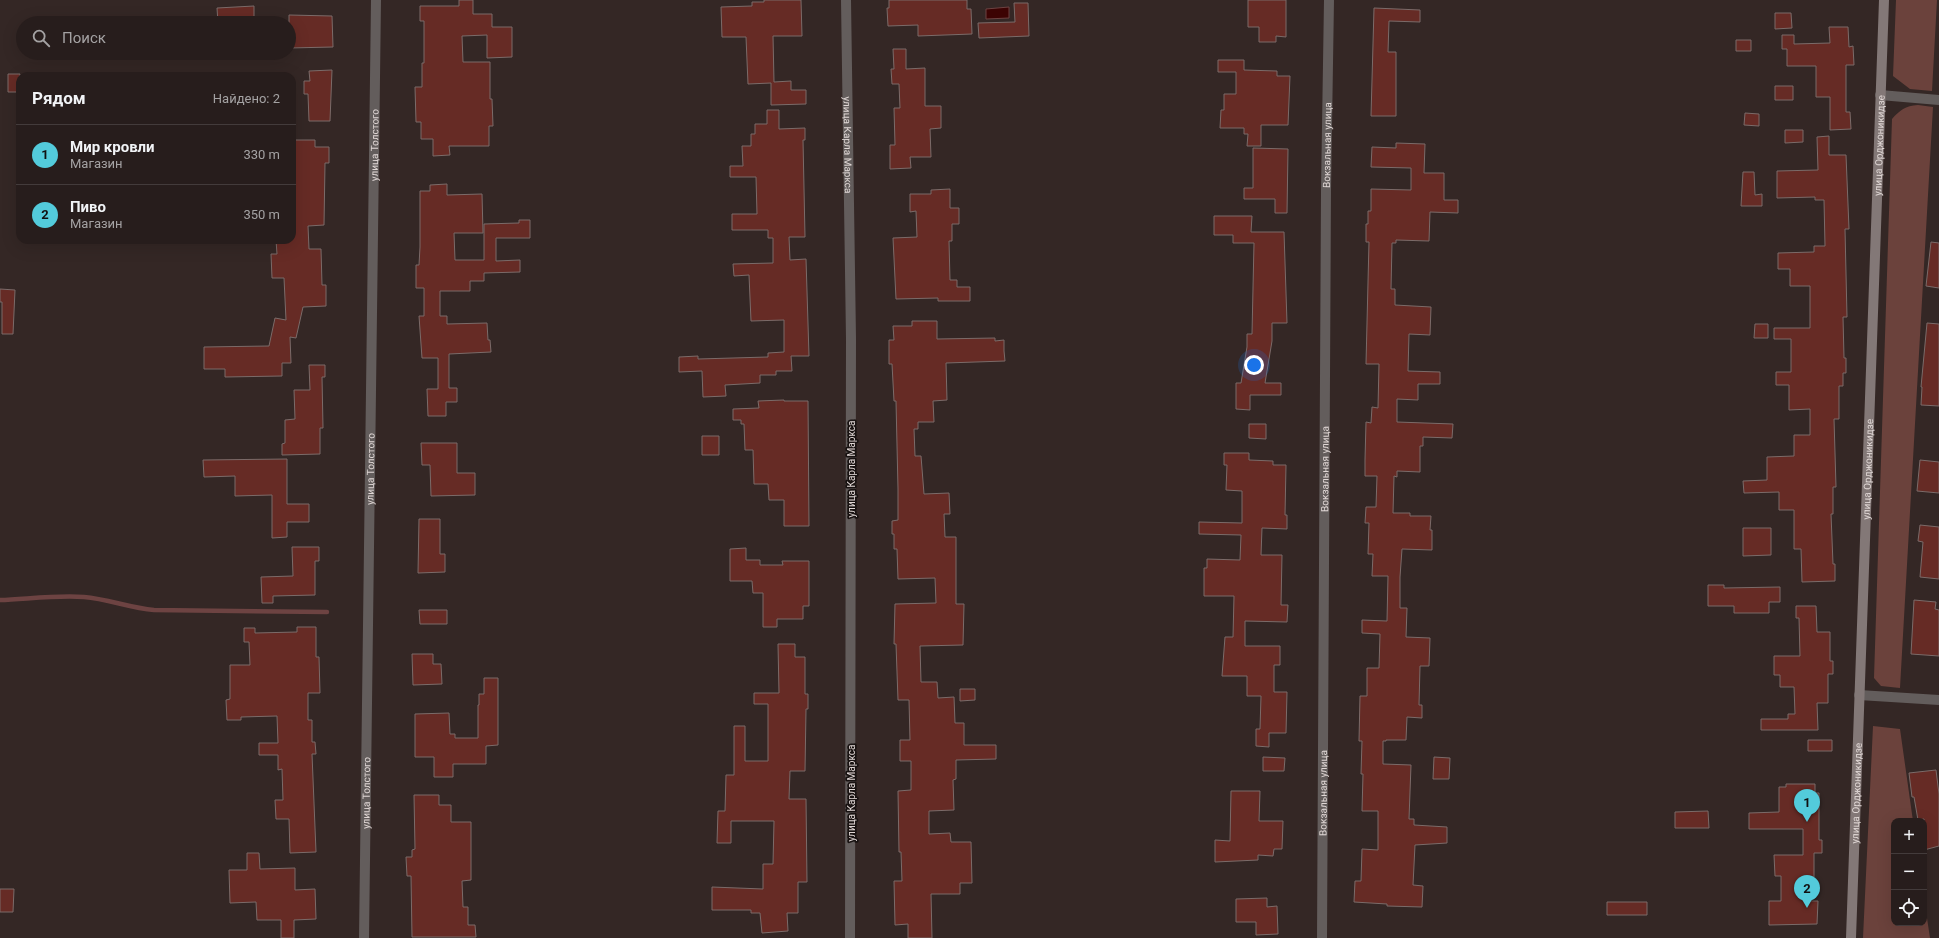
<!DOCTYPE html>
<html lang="ru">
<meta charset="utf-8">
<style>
body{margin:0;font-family:Roboto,sans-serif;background:#332a29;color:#f1f3f6}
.controls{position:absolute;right:12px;bottom:12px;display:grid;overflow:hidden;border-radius:8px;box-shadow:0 4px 16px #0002}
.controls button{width:36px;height:36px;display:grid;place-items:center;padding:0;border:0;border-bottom:1px solid #433b3b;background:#271d1c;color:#f1f3f6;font:20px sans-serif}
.you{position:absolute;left:1254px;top:365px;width:14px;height:14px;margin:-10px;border:3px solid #fff;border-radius:50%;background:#1a73e8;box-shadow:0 0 0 6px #1a73e833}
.badge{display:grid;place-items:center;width:26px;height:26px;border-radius:50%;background:#53cbdb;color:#111;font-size:13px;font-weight:700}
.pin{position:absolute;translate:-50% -33px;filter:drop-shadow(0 1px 2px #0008)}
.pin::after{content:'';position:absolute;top:21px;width:14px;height:12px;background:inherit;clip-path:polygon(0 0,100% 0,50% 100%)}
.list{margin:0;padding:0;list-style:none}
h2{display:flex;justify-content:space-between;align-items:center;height:52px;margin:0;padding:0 16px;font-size:17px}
h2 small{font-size:13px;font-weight:400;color:#a4a2a3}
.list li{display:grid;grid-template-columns:26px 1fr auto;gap:12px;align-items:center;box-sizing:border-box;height:60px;padding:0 16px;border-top:1px solid #433b3b}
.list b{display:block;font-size:15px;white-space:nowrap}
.list p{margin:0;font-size:13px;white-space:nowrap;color:#a4a2a3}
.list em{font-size:13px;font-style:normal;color:#a4a2a3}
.icon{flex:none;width:22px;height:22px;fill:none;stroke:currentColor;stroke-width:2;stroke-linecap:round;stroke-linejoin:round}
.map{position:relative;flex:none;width:1939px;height:938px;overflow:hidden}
.search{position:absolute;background:#271d1c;box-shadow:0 4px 16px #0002;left:16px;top:16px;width:280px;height:44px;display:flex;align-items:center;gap:10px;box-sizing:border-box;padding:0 14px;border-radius:22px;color:#a4a2a3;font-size:15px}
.panel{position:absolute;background:#271d1c;box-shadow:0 4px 16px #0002;left:16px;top:72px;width:280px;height:172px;border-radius:12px}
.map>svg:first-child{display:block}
.green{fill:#6b423c}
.water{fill:#3c0303;stroke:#6d4342}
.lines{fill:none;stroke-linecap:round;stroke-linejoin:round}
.stream{stroke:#6d4342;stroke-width:4.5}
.building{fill:#662b25;stroke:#7b6b69}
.minor{stroke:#635d5c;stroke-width:10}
.secondary{stroke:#837877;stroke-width:10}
.labels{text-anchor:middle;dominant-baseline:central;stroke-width:3.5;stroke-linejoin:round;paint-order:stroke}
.street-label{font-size:10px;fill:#e0d7d5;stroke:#181211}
</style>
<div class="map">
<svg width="1939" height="938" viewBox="0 0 1939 938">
<rect width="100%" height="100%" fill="#342725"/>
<!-- green -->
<path class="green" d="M1896,0H1937L1932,91L1910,89L1893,76Z
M1918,105L1933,107L1900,688L1881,686L1874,678L1892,119C1900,110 1905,106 1918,105Z
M1873,726L1900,729L1913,821H1894V923H1924V898L1930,938H1863Z"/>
<!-- water -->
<path class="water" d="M1009,7V18L986,19V9Z"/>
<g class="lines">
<!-- stream -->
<path class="stream" d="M0,600C27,599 57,595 84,597C108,599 130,608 154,610L327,612"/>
</g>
<!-- building -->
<path class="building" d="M459,0H473V14H492V27H512V57L487,58V35L462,36L463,62H490V99H492L493,126H489V146H449L450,155L433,156V139H421V122H416L415,87H422V63H424V21H420V6H459Z
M764,0H801L802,36H773L774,82L791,81V90H806V104L771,105V83L748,84L746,37H722L721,7L752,6V2H764Z
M889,0H967V9H971L972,34L918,36V25L888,26L887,8H889Z
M1248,0H1286V37L1276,36V42H1259V27H1248Z
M1014,3H1028L1029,36L979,38L978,23L1015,22Z
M254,6V23H218L217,8Z
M1374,8L1420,10V22L1389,21L1388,52H1396V116H1371Z
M1775,13H1791L1792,28L1775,29Z
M289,15L332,16L333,47L289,48Z
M1829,27H1848L1849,47L1853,46L1854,65H1846V112H1850L1851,129L1830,130V97H1816V66H1787V49H1782V35H1794V44L1830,43Z
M1736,40H1751V51H1736Z
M893,49H906V69L925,68V106H941V128L930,129L931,157H910L911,168L890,169V145H895L894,108H900L899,84H892L891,69H894Z
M1218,60H1244V70L1277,71V76H1290L1288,125H1261V146H1247L1248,134H1244V128H1220L1221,110H1224V94H1236V72H1218Z
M332,70L330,121H309L308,94H304V81H310L309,71Z
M8,74H20V92H8Z
M1775,86H1793V100H1775Z
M767,110H779V129L805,128V140H803L805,237H789L790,260L806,259L809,356H791L792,371H776V375H760V383L725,385L726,396L703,397L702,371L679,372V357L698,356V359L768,357V353L784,352V320L751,321L749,275L734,276L733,264L773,263V238H768V230H732V214H757L756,177H730V166H743L742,146H751V134H755V124H767Z
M1745,113L1759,114V126L1744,125Z
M1785,130H1803V142L1785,143Z
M1829,136V155H1846L1849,229H1845L1847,317H1843L1844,358H1846V373H1843V386H1839V419H1834L1836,487H1833V514H1831L1833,564H1835V581L1802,582L1801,549H1794V510H1779V492L1744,493L1743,481L1767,480V457L1794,456V435H1810V409L1789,410V385H1776V372H1791V339H1774V328H1810V286H1790V269H1778V253L1814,252V246H1825L1824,200H1815V197L1777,198V171L1818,170L1817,137Z
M295,140H315V147H329V163H325L324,225L308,226L309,249H321L322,285H326V306L303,307L296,338L290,337L291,363H282V376L225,377V369H204V347L269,346L275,318L286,320L284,278H272L271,254H277L276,240H292V152H295Z
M1396,143L1425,144L1424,173H1444V200H1458V213L1430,212L1429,241L1396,240V243H1392L1391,289H1395V305L1431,307L1430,335L1409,334L1408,371L1440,372V384H1418V400L1397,399V422L1453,424L1452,438L1423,437V446H1420V472L1397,471V477L1394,476L1393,513H1410V516H1431L1430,530H1432V550L1402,549L1400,577V608H1407L1406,637L1430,638L1429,666H1420L1419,705H1422V718L1407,717L1406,740H1386V741H1383V764L1411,765L1409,819H1414V825L1447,827V843L1415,845L1413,885L1423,886L1422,907L1387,906V904L1354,902L1355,881H1361L1362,849L1378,850V811H1362L1363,774H1361L1362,741H1359L1360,696H1367V668H1379L1380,634L1362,633V620L1387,621L1388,576H1372L1373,554H1368L1369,523H1365L1366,507H1376L1377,476H1365V460L1366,422L1371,423L1372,407L1378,408L1379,364H1366L1369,242H1366V224H1368V211H1371V189L1411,190V168L1371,167L1372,147L1396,148Z
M1253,148L1288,149L1287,213H1275V199H1244V188H1253Z
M1743,172H1754L1755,195L1762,194V206H1741Z
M447,184V195L482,194L483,233H454L455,260H484V224L519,223V220H530V238H496V261L520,260V272L484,273V281H470V291H440V316H447V324L487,323L488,340H490L491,352L449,354V388H457V402H446V416H428L427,389H438V358H422L419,316H424V288H416V265H419L420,247V191H430V185Z
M950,189V208H959V224H952V241H949L950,280H957V287H970V301H938V298L896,299L893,238L917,237L916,211L910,212V194H931V190Z
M1214,216H1252L1251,232H1284L1287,323H1272V341L1265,383H1281V395H1250V410L1236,409V383H1241L1247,347V334H1252L1254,243H1233V235H1214Z
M1931,242L1939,243V288L1926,286Z
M0,289L15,290L13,334H2V302H0Z
M912,321H937V339L995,338V341L1004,340V351L1005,361L946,363L947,400L933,401L934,422H918V429H914L915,456H921L924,494L949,493L950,514H944L945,537H956V604H964L963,645L920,646L921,682H937L938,698L954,697L955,723H964V745H996V759L956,760V779L953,780L954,810L929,811V834L950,833L951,842H971L972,883H960V894H931L932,938H908V924L895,925L894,881H902L901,852H899L898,791L911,790V761H900V740H910L909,700H898L896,644H894L895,604L936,603L935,578L898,579L897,549H894V534H892V521L898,520V489L896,401H894L892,364H889V340H894L893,326H912Z
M1927,323L1939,324V406L1921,405L1922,387H1921Z
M1755,324H1768V338H1754Z
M309,365H325V377H322L323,428H320V454L282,455V444L285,443V420L295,419L294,390H310Z
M784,400V401H808L809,526H784V500H769L768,484H754L753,450H745L744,424H741V420H733V409L759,408L758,401Z
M1249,424H1266V439L1249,438Z
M702,436H719V455H702Z
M421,443H457V473H475V495L431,496L430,465H422Z
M1224,453H1249V460L1273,461V465H1286L1285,515H1287V529L1262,528L1261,555H1282L1281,605H1288L1287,622L1245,621V646H1280V665H1274V692H1287L1286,733H1269V747L1256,746V729H1260L1261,696H1247V676H1222L1225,637H1233L1234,596H1204V568H1207V559L1240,560L1241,535L1199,534V522L1242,523V491L1226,490L1227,465H1224Z
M287,459V504H309V522H287V537L272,538V495L235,496V476L204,477L203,460Z
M1920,460L1939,462V493L1917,491Z
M419,519H440V554H445V572L418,573Z
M1920,525L1939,527V579L1920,577L1923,542L1918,541Z
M1743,528H1771V555L1743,556Z
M292,547H319V561H315V595L273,596V603H262L261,577L293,576Z
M746,548V560H760V565H783L782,561H809V606H803V619H777V627H763V593H753L752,581H730V549Z
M1708,585H1724V588L1780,587V602H1769V613H1734V606H1708Z
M1914,600L1936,602L1935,609L1939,610V656L1911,654Z
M1796,606H1816L1817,632H1830V661H1833V674H1828V703H1817L1818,730H1761V719H1788V714H1795L1794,687H1780V675H1774V656H1800L1799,618H1796Z
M419,610H447V624H420Z
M297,627H316V657H319L320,693H308V720H312V742H315L316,754H312L316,852L290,853L289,819H276L275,800H283L282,769L278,770V755H259V743H278L277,716L241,717V720H227L226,700L230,699V665H250L249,642H244V628H255V633L297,632Z
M778,644H795V657H805V694H808V709H806L805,771H790L789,799H806L807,882H798V913H787L788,931L762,933L760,913H751V910H712V887L763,889V864H773L774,821H731V843H717L718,811H725L726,775H734V726H745V761H768V704H754V693H779Z
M412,654H433V664H441L442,684L413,685Z
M484,678H498V745L486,746V764H453V777H434V757H415V714L449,713L450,734H455V738H478V705H479V694H484Z
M960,689H975V700L960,701Z
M1808,740H1832V751H1808Z
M1263,757L1285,758L1284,771H1263Z
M1434,757L1450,758L1449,779H1433Z
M1936,770L1939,794V846L1924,850V819L1918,820L1914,797H1912L1909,773Z
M1786,784H1815V793H1819V840H1822V853H1814V877H1809L1810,901H1818L1817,924L1769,925V901H1781V876H1775L1774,855H1803V829H1749V813L1779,812V787H1786Z
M1231,791H1260L1259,821H1283L1282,849H1274L1273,856L1258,855V860L1215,862V840L1230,841Z
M414,795H439V805H451V822H471V880L462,881L463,907H468V925H475L476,937H412L411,876H407L406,857H412V850L415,849Z
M1708,811L1709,828H1675V812Z
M247,853H259L260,869L295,868V890L315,889L316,919L294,920V938H281V920H257L256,902L230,903L229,870H247Z
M0,889H14L13,912H0Z
M1267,898V907L1277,906L1278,934L1256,935V922H1236V899Z
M1607,902H1647V915H1607Z"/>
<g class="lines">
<!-- minor -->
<g class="minor">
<path id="s1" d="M846,0L851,339L850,938"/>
<path d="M1880,95L1939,100"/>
<path d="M1859,695L1939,700"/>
<path id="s2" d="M364,938L376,0"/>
<path id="s3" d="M1322,938L1326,190L1329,0"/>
</g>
<!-- secondary -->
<path class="secondary" id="s4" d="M1851,938L1884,0"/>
</g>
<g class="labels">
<!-- street labels -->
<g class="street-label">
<text stroke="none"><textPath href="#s2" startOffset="793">улица Толстого</textPath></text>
<text stroke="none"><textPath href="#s1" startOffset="145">улица Карла Маркса</textPath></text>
<text stroke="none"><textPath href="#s3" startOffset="793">Вокзальная улица</textPath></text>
<text stroke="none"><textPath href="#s4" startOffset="793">улица Орджоникидзе</textPath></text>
<text stroke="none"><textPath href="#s2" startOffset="469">улица Толстого</textPath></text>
<text transform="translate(851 469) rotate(-90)">улица Карла Маркса</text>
<text stroke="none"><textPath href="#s3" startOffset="469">Вокзальная улица</textPath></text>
<text stroke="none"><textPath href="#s4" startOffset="469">улица Орджоникидзе</textPath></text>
<text stroke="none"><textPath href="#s2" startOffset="145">улица Толстого</textPath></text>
<text transform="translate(851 793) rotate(-90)">улица Карла Маркса</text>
<text stroke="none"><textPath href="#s3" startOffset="145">Вокзальная улица</textPath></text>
<text stroke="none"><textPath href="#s4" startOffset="145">улица Орджоникидзе</textPath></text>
</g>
</g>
</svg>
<div class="controls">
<button>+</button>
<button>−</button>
<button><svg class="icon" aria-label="locate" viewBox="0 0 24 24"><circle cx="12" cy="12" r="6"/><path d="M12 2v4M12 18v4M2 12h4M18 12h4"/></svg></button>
</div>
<div class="you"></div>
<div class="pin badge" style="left:1807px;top:822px">1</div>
<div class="pin badge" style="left:1807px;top:908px">2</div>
<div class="search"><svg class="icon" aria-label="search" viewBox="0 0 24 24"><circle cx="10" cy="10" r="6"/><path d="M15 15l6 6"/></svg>Поиск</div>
<section class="panel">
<h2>Рядом<small>Найдено: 2</small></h2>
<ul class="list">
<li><span class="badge">1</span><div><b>Мир кровли</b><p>Магазин</p></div><em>330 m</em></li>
<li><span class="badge">2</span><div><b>Пиво</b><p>Магазин</p></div><em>350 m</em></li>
</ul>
</section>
</div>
